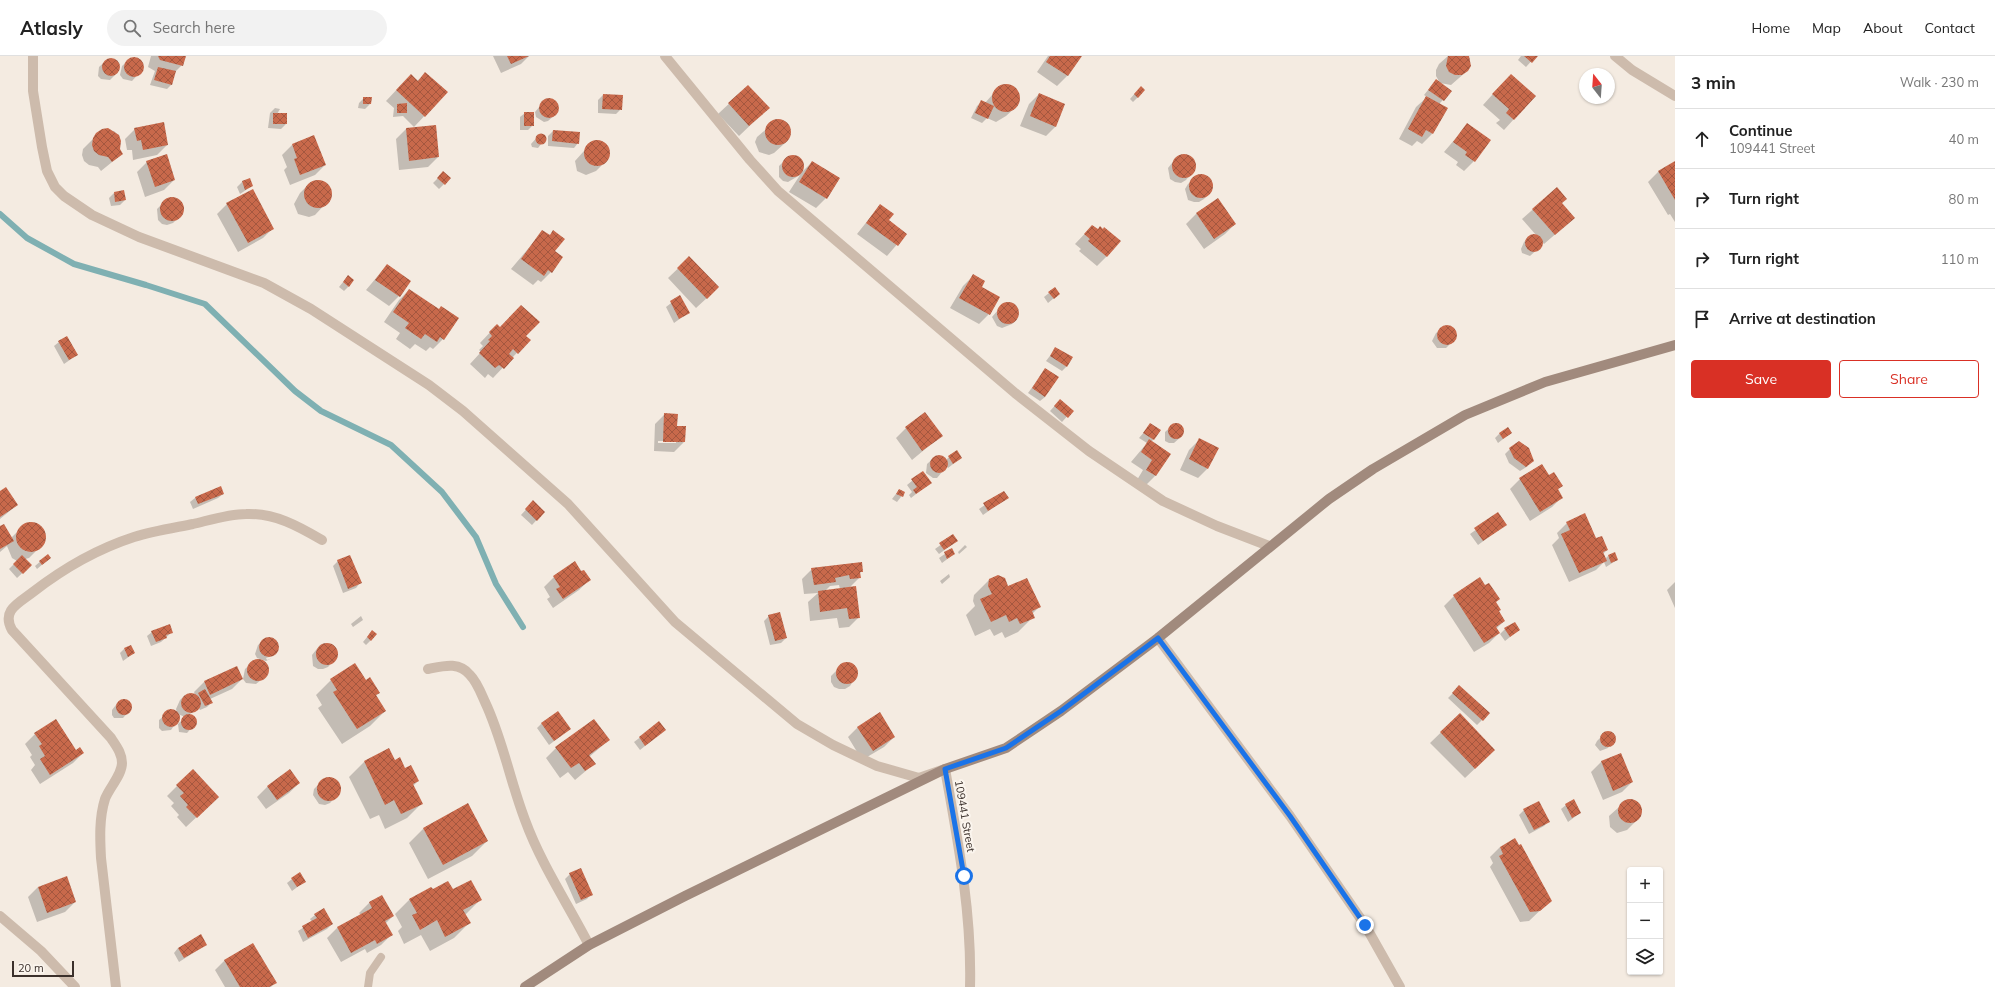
<!DOCTYPE html>
<meta charset="utf-8">
<style>
body{margin:0;font-family:Mulish,sans-serif;background:#f2f2f2;color:#222}
.controls{position:absolute;right:12px;bottom:12px;display:grid;overflow:hidden;border-radius:4px;box-shadow:0 1px 3px #0004}
.controls button{width:36px;height:36px;display:grid;place-items:center;padding:0;border:0;border-bottom:1px solid #e0e0e0;background:#fff;color:#222;font:20px sans-serif}
.compass{position:absolute;left:1579px;top:12px;width:36px;height:36px;border-radius:50%;background:#fff;box-shadow:0 1px 3px #0004;rotate:343deg}
.scale{position:absolute;left:12px;bottom:10px;width:62px;box-sizing:border-box;padding-left:4px;border:2px solid #3b302b;border-top:0;font-size:11px;line-height:14px;white-space:nowrap;color:#3b302b;-webkit-text-stroke:3px #fbf5ee;paint-order:stroke}
.stop{position:absolute;width:12px;height:12px;margin:-9px;border:3px solid #1a73e8;border-radius:50%;background:#fff}
.stop.end{background:#1a73e8;border-color:#fff;box-shadow:0 1px 4px #0008}
.list{margin:0;padding:0;list-style:none}
h2{display:flex;justify-content:space-between;align-items:center;height:52px;margin:0;padding:0 16px;font-size:17px}
h2 small{font-size:13px;font-weight:400;color:#767676}
.list li{display:grid;grid-template-columns:26px 1fr auto;gap:12px;align-items:center;box-sizing:border-box;height:60px;padding:0 16px;border-top:1px solid #e0e0e0}
.list b{display:block;font-size:15px;white-space:nowrap}
.list p{margin:0;font-size:13px;white-space:nowrap;color:#767676}
.list em{font-size:13px;font-style:normal;color:#767676}
.actions{display:flex;gap:8px;padding:12px 16px}
.actions a{flex:1;padding:9px 0;border:1px solid #d93025;border-radius:4px;text-align:center;font-size:14px;color:#d93025}
.actions .main{background:#d93025;color:#fff}
.icon{flex:none;width:22px;height:22px;fill:none;stroke:currentColor;stroke-width:2;stroke-linecap:round;stroke-linejoin:round}
.map{position:relative;flex:none;width:1675px;height:931px;overflow:hidden}
header{display:flex;align-items:center;gap:24px;box-sizing:border-box;height:56px;padding:0 20px;background:#fff;border-bottom:1px solid #e0e0e0}
header strong{font-size:19px}
nav{display:flex;gap:22px;margin-inline-start:auto;font-size:14px}
.search{width:280px;height:36px;background:#f2f2f2;display:flex;align-items:center;gap:10px;box-sizing:border-box;padding:0 14px;border-radius:22px;color:#767676;font-size:15px}
main{display:flex}
aside{flex:1;background:#fff}
.map>svg:first-child{display:block}
.shadow{fill:#0003;fill-rule:evenodd}
.lines{fill:none;stroke-linecap:round;stroke-linejoin:round}
.stream{stroke:#7fb0b2;stroke-width:6}
.building{fill:url(#building-cross-hatch)}
.lane{stroke:#cdbbac;stroke-width:8}
.street{stroke:#cdbbac;stroke-width:10}
.secondary{stroke:#a18a7d;stroke-width:10}
.route{stroke:#1a73e8;stroke-width:5}
.labels{text-anchor:middle;dominant-baseline:central;stroke-width:4;stroke-linejoin:round;paint-order:stroke}
.street-label{font-size:11px;fill:#3b302b;stroke:#fbf5ee}
</style>
<header>
<strong>Atlasly</strong>
<div class="search"><svg class="icon" aria-label="search" viewBox="0 0 24 24"><circle cx="10" cy="10" r="6"/><path d="M15 15l6 6"/></svg>Search here</div>
<nav><a>Home</a><a>Map</a><a>About</a><a>Contact</a></nav>
</header>
<main>
<div class="map">
<svg width="1675" height="931" viewBox="0 0 1675 931">
<defs>
<pattern id="building-cross-hatch" width="8" height="8" patternUnits="userSpaceOnUse"><rect width="8" height="8" fill="#c8694b"/><path d="M0 0l8 8M0 8l8-8" fill="none" stroke="#a4573f"/></pattern>
</defs>
<rect width="100%" height="100%" fill="#f4ebe1"/>
<!-- shadow -->
<path class="shadow" d="M151,0H185L182,9L174,17L172,28L167,33L150,29L155,15L148,11Z
M493,0H529L521,8L501,17Z
M1048,0H1080L1067,20L1057,30L1037,16Z
M1448,0H1468L1470,3V9L1467,15L1451,29L1440,27L1436,20V14L1439,8Z
M1521,0H1536L1526,11L1518,4Z
M131,2H136L143,8V13L132,25L123,23L120,19L122,10Z
M108,3L117,4L119,7L118,16L110,24L101,23L98,20L99,11Z
M426,17L447,36L414,71L403,60L393,61L394,52L386,45L401,29L417,25Z
M1436,24L1443,44L1439,48L1446,52L1432,78L1422,88L1417,85L1412,90L1399,83L1416,51L1427,41L1424,39Z
M1501,29L1535,40L1504,74L1496,67L1500,64L1483,49Z
M748,30L758,62L739,80L718,58Z
M1000,30H1011L1016,33L1019,38L1017,50L1006,60L996,66L987,62L982,67L971,62L977,50L982,45L985,47Z
M1136,36L1138,41L1133,46L1130,43Z
M1039,38L1056,70L1046,80L1020,70L1029,48Z
M603,39L621,53L616,58L598,57V44Z
M364,42L370,48L365,53L358,52L359,47Z
M550,42L558,48L557,57L548,65L544,66L536,61L535,56L546,43Z
M275,52L280,53L277,58L286,68L281,73L268,72L270,57Z
M525,57L533,69L528,74H520V61Z
M776,65L786,68L790,77L785,87L774,97L769,99L759,96L755,86L757,81Z
M1467,69L1474,105L1464,115L1456,109L1458,106L1444,96Z
M435,70L438,101L428,111L399,114L396,83L406,73Z
M135,73L167,89L157,99L133,104L132,94H127L125,83Z
M102,74L114,75L118,79L119,93L122,98L101,115L98,111L89,109L84,105L82,99L83,93Z
M553,75L578,87L574,92L548,90V80Z
M540,78L545,80L546,82L538,92L532,91L531,88Z
M313,80L325,109L315,119L290,129L284,114L287,111L282,99L292,89Z
M592,86H602L606,89L609,99L607,104L596,115L586,119L577,115L575,105Z
M1181,99L1187,100L1192,103L1195,108L1194,114L1186,124L1181,127L1175,126L1170,123L1168,112L1176,102Z
M793,100L802,104L803,115L812,106L826,142L816,152L789,136L800,119L788,126L783,125L779,121V110L788,101Z
M147,106L174,124L164,134L145,141L137,116Z
M1675,106V166L1670,158L1668,159L1648,126L1658,116Z
M1198,120L1209,122L1212,127V133L1204,143L1199,146H1194L1188,144L1185,133L1188,128Z
M439,121L450,122L439,133L433,127Z
M249,123L252,130L240,138L237,131L242,126Z
M315,125L326,128L330,132L329,144L315,159L309,161L298,158L294,148L300,137L310,127Z
M1556,133L1561,147L1574,162L1544,188L1540,184L1541,190L1530,200L1522,197L1521,193L1524,186L1529,181L1536,179L1522,163Z
M123,135L125,144L120,149L111,150L109,142L114,137Z
M172,142L177,143L181,147L183,152L182,158L173,167L167,169L162,168L158,164L157,153L166,144Z
M1218,143L1235,168L1225,178L1204,193L1186,168L1196,158Z
M227,148L273,172L263,182L238,196L217,158Z
M880,149L887,164L906,178L887,200L857,178Z
M1092,170L1107,200L1097,210L1079,195L1081,193L1075,188Z
M543,175L549,180L553,176L554,195L551,216L541,226L538,224L533,229L511,213Z
M689,202L708,241L696,252L668,222Z
M387,209L399,240L389,250L366,234Z
M348,220L349,230L344,235L339,231Z
M973,220L980,231L989,258L979,268L950,252L963,230Z
M409,234L438,254L457,262L443,283L433,293L430,291L426,295L415,288L410,293L396,283L400,277L384,266L399,244Z
M1049,237L1054,242L1048,247L1044,241Z
M679,241L688,257L674,267L666,251Z
M1010,246L1015,248L1018,252L1019,258L1017,263L1012,268L1002,272L997,270L992,261L1004,247Z
M497,269L500,272L525,280L529,284L493,322L488,318L485,322L470,308L481,296L479,294L483,290L480,287Z
M1446,270L1454,274L1455,283L1446,292H1437L1432,285L1436,277Z
M59,286L77,299L64,308L54,290Z
M1056,292L1067,310L1062,315L1046,305Z
M1045,314V341L1040,345L1028,337Z
M1060,344L1072,355L1062,366L1050,355Z
M665,358L676,371L684,386L674,396L654,395L655,368ZM658,385H676V387H658Z
M1178,367L1182,370L1183,379L1174,387H1169L1165,385V376L1174,368Z
M1151,368L1153,384L1151,386L1155,420L1145,430L1137,424L1143,414L1131,406L1147,387L1139,382Z
M906,372L941,380L912,404L896,382Z
M1500,377H1511L1498,387L1495,382Z
M1199,384L1208,412L1198,422L1180,414L1189,394Z
M1510,393L1528,410L1520,415L1509,407L1505,398Z
M936,400H940L946,404L949,401L961,402L948,412L947,410L937,422H933L926,417L927,408Z
M923,416L930,427L911,442L909,439L912,436L907,429Z
M1549,421L1562,430L1557,434L1562,441L1552,451L1530,465L1510,433L1520,423Z
M221,432L223,438L218,442L193,453L190,446L195,442Z
M899,434L904,437L897,446L892,443Z
M0,436L17,449L0,463Z
M1004,436L1007,442L983,459L979,453Z
M533,446L544,456L532,469L521,459Z
M1498,458L1505,469L1478,489L1470,478Z
M35,467L40,470L45,481L44,487L29,502L25,503L31,509L17,522L9,513L17,505L12,502L7,490L0,496V471L11,482L23,470Z
M1567,467L1596,484L1607,494L1603,498L1605,503L1608,500L1617,504L1606,511L1604,506L1596,514L1569,526L1552,489L1559,482L1557,477Z
M953,480L957,485L939,498L935,493Z
M965,489L967,491L959,498L958,496Z
M952,493L954,498L942,507L939,502Z
M48,499L50,502L37,513L35,510Z
M349,500L360,527L356,532L343,537L333,510L338,505Z
M575,507L589,524L579,534L553,552L547,543L550,541L544,531L554,521Z
M812,513L862,515L859,518L860,521L849,532L859,561L849,571L839,572L837,562L810,565L808,546L818,537L804,538L802,523ZM839,529L840,533L825,535L830,530Z
M949,518L950,521L942,528L940,525Z
M989,524L1008,532L1039,551L1032,558L1033,561L1018,576L1005,582L1002,576L994,580L990,573L975,580L966,559L975,550L973,545L974,539Z
M1675,526V552L1667,534Z
M1454,540L1495,546L1498,555L1504,565L1496,573L1499,577L1489,587L1474,596L1444,550Z
M361,560L363,564L353,571L351,568Z
M769,560L786,582L781,587L770,589L764,565Z
M1505,573L1519,574L1505,585L1500,578Z
M372,575L371,584L366,589L363,586Z
M152,576H172L161,586L151,590L147,580Z
M268,582L277,585L278,594L275,599L266,602L267,604L272,602L266,605L257,602L255,598L258,589Z
M325,587L335,591L337,596V601L328,611L323,613H318L313,610L312,599L320,589Z
M124,593L134,597L123,605L120,597Z
M254,605L264,606L268,615L266,620L256,628L246,627L243,623L245,613Z
M844,607H849L854,609L857,619L850,630L845,633H839L834,631L831,626V620Z
M355,609L366,626L379,637L375,640L385,655L370,670L342,688L318,652L322,649L316,639L331,624Z
M242,623L232,633L210,643L211,647L207,651L200,654L198,651L189,659L193,661L195,668L187,677L179,676L178,668L185,661L178,658L180,661L171,674L162,675L159,672V664L171,654L177,657L176,653L180,644L185,639L195,638L194,636L204,626Z
M1459,631L1482,664L1477,669L1448,642Z
M124,644L130,649L131,653L123,662H114L112,659V654L119,645Z
M1460,658L1484,704L1465,722L1430,687Z
M542,667L570,673L549,689L537,672Z
M659,667L665,674L640,694L634,686Z
M858,671L894,681L884,691L862,704L848,681Z
M1605,677L1613,679L1614,683L1608,692L1600,695L1595,689L1597,685Z
M35,678L75,695L83,697L73,707L40,728L31,714L35,709L30,701L32,699L25,688Z
M609,684L589,701L594,708L575,724L568,716L560,722L546,702L556,692Z
M1620,698L1632,726L1622,736L1603,744L1591,716L1601,706Z
M394,705L418,725L413,730L422,747L407,762L385,773L379,759L370,763L349,721L364,706Z
M290,715L299,727L289,737L266,753L257,741L267,731Z
M328,722L334,723L338,726L339,737L330,747L325,749L319,748L313,739L314,733L323,724Z
M177,730L218,741L186,771L177,761L179,759L171,750L174,747L167,740Z
M1628,743L1633,744L1641,750V760L1627,774L1617,777L1610,771L1609,760Z
M1566,749L1580,757L1568,766L1561,753Z
M1524,754L1548,766L1544,770L1529,778L1519,759Z
M424,772L487,785L472,800L428,823L409,787Z
M1500,791H1519L1550,845L1529,865L1520,866L1490,811L1493,807L1490,801Z
M570,818L591,838L587,843L576,848L565,823Z
M292,823L304,826L292,835L287,827Z
M38,831L75,846L65,856L37,866L28,841Z
M452,834L480,844L465,859L469,867L454,882L430,895L421,879L404,888L398,875L402,871L395,858L410,843L432,835Z
M382,840L393,860L385,868L391,879L381,889L367,897L365,893L341,906L327,882L337,872L361,859L359,857L369,847Z
M315,859L332,868L327,873L303,886L298,875L312,866L310,863Z
M206,889L179,906L174,897L178,892Z
M225,904L275,926L271,931H225L215,914Z"/>
<g class="lines">
<!-- stream -->
<path class="stream" d="M0,158L27,182L74,208L146,229L205,248L295,335L321,355L391,389L442,436L476,481L496,528L523,571"/>
</g>
<!-- building -->
<path class="building" d="M158,0H186L183,10L160,4Z
M507,0H529L511,8Z
M1050,0H1082L1068,20L1046,6Z
M1448,0H1469L1471,10L1468,15L1462,19H1455L1449,16L1446,10Z
M1524,0H1538L1532,7Z
M124 11a10 10 0 1 1 20 0a10 10 0 1 1-20 0Z
M102 11a9 9 0 1 1 18 0a9 9 0 1 1-18 0Z
M158,11L176,15L172,29L154,24Z
M425,16L448,36L425,61L396,34L411,18L418,25Z
M1511,18L1536,40L1514,64L1506,57L1509,53L1492,38Z
M1436,23L1452,35L1444,45L1428,34Z
M992 42a14 14 0 1 1 28 0a14 14 0 1 1-28 0Z
M748,29L770,52L749,70L728,47Z
M1141,30L1145,34L1138,42L1134,38Z
M1039,37L1065,48L1056,71L1030,60Z
M603,38L623,39L622,54L602,53Z
M1426,40L1448,52L1433,78L1426,74L1422,81L1408,73Z
M363,41H372L371,48H363Z
M539 52a10 10 0 1 1 20 0a10 10 0 1 1-20 0Z
M981,44L994,50L988,63L975,57Z
M407,47V57H397V48Z
M524,56H534V70H524Z
M273,57H287V68H273Z
M765 76a13 13 0 1 1 26 0a13 13 0 1 1-26 0Z
M164,66L168,89L143,94L141,84L137,85L134,72Z
M1467,67L1491,84L1475,106L1465,99L1467,96L1453,86Z
M436,69L439,101L409,105L406,72Z
M108,72L119,79L121,85L120,93L123,98L112,106L108,101L99,99L94,95L92,89L93,82L96,77L102,73Z
M553,74L580,76L579,88L552,85Z
M535.5 83a5.5 5.5 0 1 1 11 0a5.5 5.5 0 1 1-11 0Z
M314,79L326,109L300,119L294,103L297,102L292,88Z
M584 97a13 13 0 1 1 26 0a13 13 0 1 1-26 0Z
M167,98L175,124L155,131L146,105Z
M1172 110a12 12 0 1 1 24 0a12 12 0 1 1-24 0Z
M782 110a11 11 0 1 1 22 0a11 11 0 1 1-22 0Z
M812,105L840,122L827,143L799,126Z
M1675,105V144L1658,115Z
M443,115L451,122L445,129L437,122Z
M1189 130a12 12 0 1 1 24 0a12 12 0 1 1-24 0Z
M250,122L253,130L245,134L242,125Z
M304 138a14 14 0 1 1 28 0a14 14 0 1 1-28 0Z
M1557,131L1567,143L1562,147L1575,162L1555,179L1532,153Z
M253,133L274,173L248,187L226,147Z
M124,134L126,144L115,146L114,136Z
M160 153a12 12 0 1 1 24 0a12 12 0 1 1-24 0Z
M1218,142L1236,168L1214,183L1196,157Z
M880,148L894,158L889,164L907,178L898,190L866,167Z
M1092,169L1098,173L1100,170L1103,173L1104,171L1121,185L1107,201L1088,185L1090,183L1084,178Z
M542,174L550,179L553,174L565,183L555,195L563,201L552,217L548,214L544,220L521,203Z
M1525 187a9 9 0 1 1 18 0a9 9 0 1 1-18 0Z
M689,200L719,231L707,243L677,212Z
M387,208L411,225L400,241L375,224Z
M973,218L985,225L982,231L1000,241L990,259L959,242Z
M348,219L354,224L349,231L343,226Z
M1055,231L1060,238L1054,243L1048,236Z
M409,233L439,253L441,250L459,262L444,284L440,281L437,286L425,278L421,283L405,272L409,267L393,256Z
M680,239L690,257L679,263L670,245Z
M997 257a11 11 0 1 1 22 0a11 11 0 1 1-22 0Z
M521,249L540,266L526,280L531,284L518,298L513,293L509,298L514,302L504,313L499,309L495,312L479,297L490,285L488,284L492,280L489,276L497,268L500,271Z
M1437 279a10 10 0 1 1 20 0a10 10 0 1 1-20 0Z
M67,280L78,299L69,304L58,285Z
M1055,291L1073,301L1067,311L1050,300Z
M1045,312L1059,321L1045,341L1032,332Z
M1060,343L1074,355L1068,362L1054,350Z
M925,356L943,380L922,395L905,371Z
M664,357L678,358L677,370H686L685,386H663Z
M1168 375a8 8 0 1 1 16 0a8 8 0 1 1-16 0Z
M1150,367L1161,374L1154,384L1143,377Z
M1508,371L1512,377L1503,383L1499,377Z
M1199,382L1219,392L1208,413L1189,403Z
M1149,383L1171,398L1156,420L1146,414L1152,404L1141,396Z
M1519,385L1529,392L1534,405L1526,411L1514,402L1509,392Z
M957,394L962,402L953,408L948,400Z
M930 408a9 9 0 1 1 18 0a9 9 0 1 1-18 0Z
M1542,408L1549,419L1554,416L1563,430L1558,433L1563,442L1540,456L1519,422Z
M923,415L932,427L916,438L913,434L917,431L911,423Z
M221,430L224,438L198,448L195,441Z
M6,431L18,449L0,461V435Z
M899,433L905,436L903,441L896,438Z
M1004,435L1009,442L988,455L983,447Z
M533,444L545,456L537,465L525,453Z
M1498,456L1507,469L1483,485L1474,472Z
M1585,457L1596,482L1602,480L1608,494L1603,496L1607,505L1579,517L1561,478L1570,474L1566,466Z
M16 481a15 15 0 1 1 30 0a15 15 0 1 1-30 0Z
M4,468L14,485L0,493V470Z
M953,478L958,485L944,494L939,487Z
M952,492L955,498L947,503L944,496Z
M1615,496L1618,504L1611,507L1608,499Z
M48,498L51,502L42,509L39,505Z
M22,499L32,509L23,518L13,508Z
M350,499L362,527L348,533L337,504Z
M575,505L581,515L584,514L591,524L563,543L556,533L560,531L553,520Z
M862,506L863,516H860L861,522L850,523L849,519L835,522L836,526L814,529L811,512Z
M998,519L1005,522L1008,530L1027,522L1041,551L1032,555L1035,562L1020,568L1017,562L1009,566L1006,559L991,566L980,543L992,538L988,530L989,523Z
M1480,521L1485,529L1489,527L1500,543L1496,546L1501,554L1499,555L1505,565L1496,571L1500,577L1484,587L1453,539Z
M856,530L860,562L849,563L847,552L820,556L818,535Z
M780,556L787,582L775,585L768,559Z
M1515,566L1520,574L1510,581L1504,572Z
M170,568L173,577L166,579L167,582L156,586L151,575Z
M372,574L377,578L371,585L367,581Z
M259 591a10 10 0 1 1 20 0a10 10 0 1 1-20 0Z
M316 598a11 11 0 1 1 22 0a11 11 0 1 1-22 0Z
M131,589L135,597L128,601L124,592Z
M247 614a11 11 0 1 1 22 0a11 11 0 1 1-22 0Z
M836 617a11 11 0 1 1 22 0a11 11 0 1 1-22 0Z
M355,607L366,624L370,621L380,637L376,639L386,655L357,673L333,636L337,634L330,623Z
M237,610L243,623L210,639L204,625Z
M1459,629L1490,657L1483,665L1452,637Z
M205,633L213,647L205,650L198,637Z
M181 647a10 10 0 1 1 20 0a10 10 0 1 1-20 0Z
M116 651a8 8 0 1 1 16 0a8 8 0 1 1-16 0Z
M162 662a9 9 0 1 1 18 0a9 9 0 1 1-18 0Z
M558,655L571,673L554,685L541,667Z
M880,656L895,681L873,695L857,671Z
M1460,657L1495,694L1475,713L1440,676Z
M181 666a8 8 0 1 1 16 0a8 8 0 1 1-16 0Z
M56,663L76,694L80,691L84,697L50,719L40,703L45,700L39,690L42,688L34,677Z
M594,663L610,684L589,699L596,708L585,715L579,707L571,712L555,691Z
M659,665L666,674L645,690L639,681Z
M1600 683a8 8 0 1 1 16 0a8 8 0 1 1-16 0Z
M389,692L395,704L400,701L405,712L411,709L419,725L413,728L423,748L401,758L394,744L385,749L364,705Z
M1621,697L1633,726L1613,735L1601,705Z
M193,713L219,741L197,762L186,751L188,749L180,740L184,737L176,729Z
M290,713L300,727L277,744L267,730Z
M317 733a12 12 0 1 1 24 0a12 12 0 1 1-24 0Z
M1618 755a12 12 0 1 1 24 0a12 12 0 1 1-24 0Z
M1574,743L1581,757L1572,762L1565,748Z
M1539,745L1550,766L1534,774L1523,753Z
M468,747L488,785L443,809L423,772Z
M1515,782L1519,789L1521,788L1552,845L1540,855L1530,856L1499,800L1503,798L1500,791Z
M581,812L593,839L581,844L569,817Z
M300,816L306,826L297,831L291,822Z
M67,820L76,846L47,857L38,831Z
M471,824L482,844L463,854L471,867L445,881L437,864L420,874L412,859L417,857L409,843L431,831L433,833L448,825L453,833Z
M382,839L394,860L385,865L393,879L377,888L375,884L351,897L337,871L372,852L369,846Z
M324,852L333,868L308,882L302,870L317,862L314,858Z
M201,878L207,889L184,902L178,892Z
M253,887L277,927L269,931H240L224,904Z"/>
<g class="lines">
<!-- lane -->
<path class="lane" d="M368,931L370,917L381,901"/>
<!-- street -->
<path class="street" d="M33,0V35L42,91L47,115L55,131L64,140L92,159L139,181L264,227L311,253L429,329L463,355L568,448L675,566L797,668L833,689L877,710L919,722L945,713C958,785 972,858 970,931
M665,0L750,104L778,135L1015,337L1089,395L1163,445L1217,470L1269,490
M1615,0L1632,14L1675,40
M1158,582L1290,760L1365,869L1400,931
M428,613C443,610 459,605 470,619C477,626 481,637 485,646C503,684 510,725 525,764C541,808 568,848 589,889
M0,860L41,895L75,931
M116,931L101,802C100,783 99,762 105,743C109,732 122,719 122,707C122,697 116,690 111,682L12,574C1,554 19,547 33,536C64,512 97,493 134,481C153,475 173,472 193,468C210,464 229,458 246,458C275,457 298,470 322,484"/>
<!-- secondary -->
<path class="secondary" d="M525,931L589,889L685,840L945,713L1006,692L1061,655L1158,582L1329,443L1373,413L1465,359L1545,326L1675,289"/>
</g>
<g class="lines">
<!-- route -->
<path class="route" d="M964,820L945,713L1006,692L1061,655L1158,582L1290,760L1365,869"/>
</g>
<g class="labels">
<!-- street labels -->
<g class="street-label">
<text transform="translate(965 760) rotate(80)">109441 Street</text>
</g>
</g>
</svg>
<div class="controls">
<button>+</button>
<button>−</button>
<button><svg class="icon" aria-label="layers" viewBox="0 0 24 24"><path d="M12 4l9 5-9 5-9-5zM3 14l9 5 9-5"/></svg></button>
</div>
<svg class="compass" viewBox="-18 -18 36 36"><path d="M0-13l5 13h-10z" fill="#e53935"/><path d="M0 13l5-13h-10z" fill="#767676"/></svg>
<div class="scale">20 m</div>
<div class="stop" style="left:964px;top:820px"></div>
<div class="stop end" style="left:1365px;top:869px"></div>
</div>
<aside>
<h2>3 min<small>Walk · 230 m</small></h2>
<ul class="list">
<li><svg class="icon" aria-label="ahead" viewBox="0 0 24 24"><path d="M12 20V5M6 11l6-6 6 6"/></svg><div><b>Continue</b><p>109441 Street</p></div><em>40 m</em></li>
<li><svg class="icon" aria-label="right" viewBox="0 0 24 24"><path d="M7 20v-9h11M14 6l5 5-5 5"/></svg><div><b>Turn right</b></div><em>80 m</em></li>
<li><svg class="icon" aria-label="right" viewBox="0 0 24 24"><path d="M7 20v-9h11M14 6l5 5-5 5"/></svg><div><b>Turn right</b></div><em>110 m</em></li>
<li><svg class="icon" aria-label="arrive" viewBox="0 0 24 24"><path d="M6 21V4h12l-3 4 3 4H6"/></svg><div><b>Arrive at destination</b></div></li>
</ul>
<div class="actions"><a class="main">Save</a><a>Share</a></div>
</aside>
</main>
